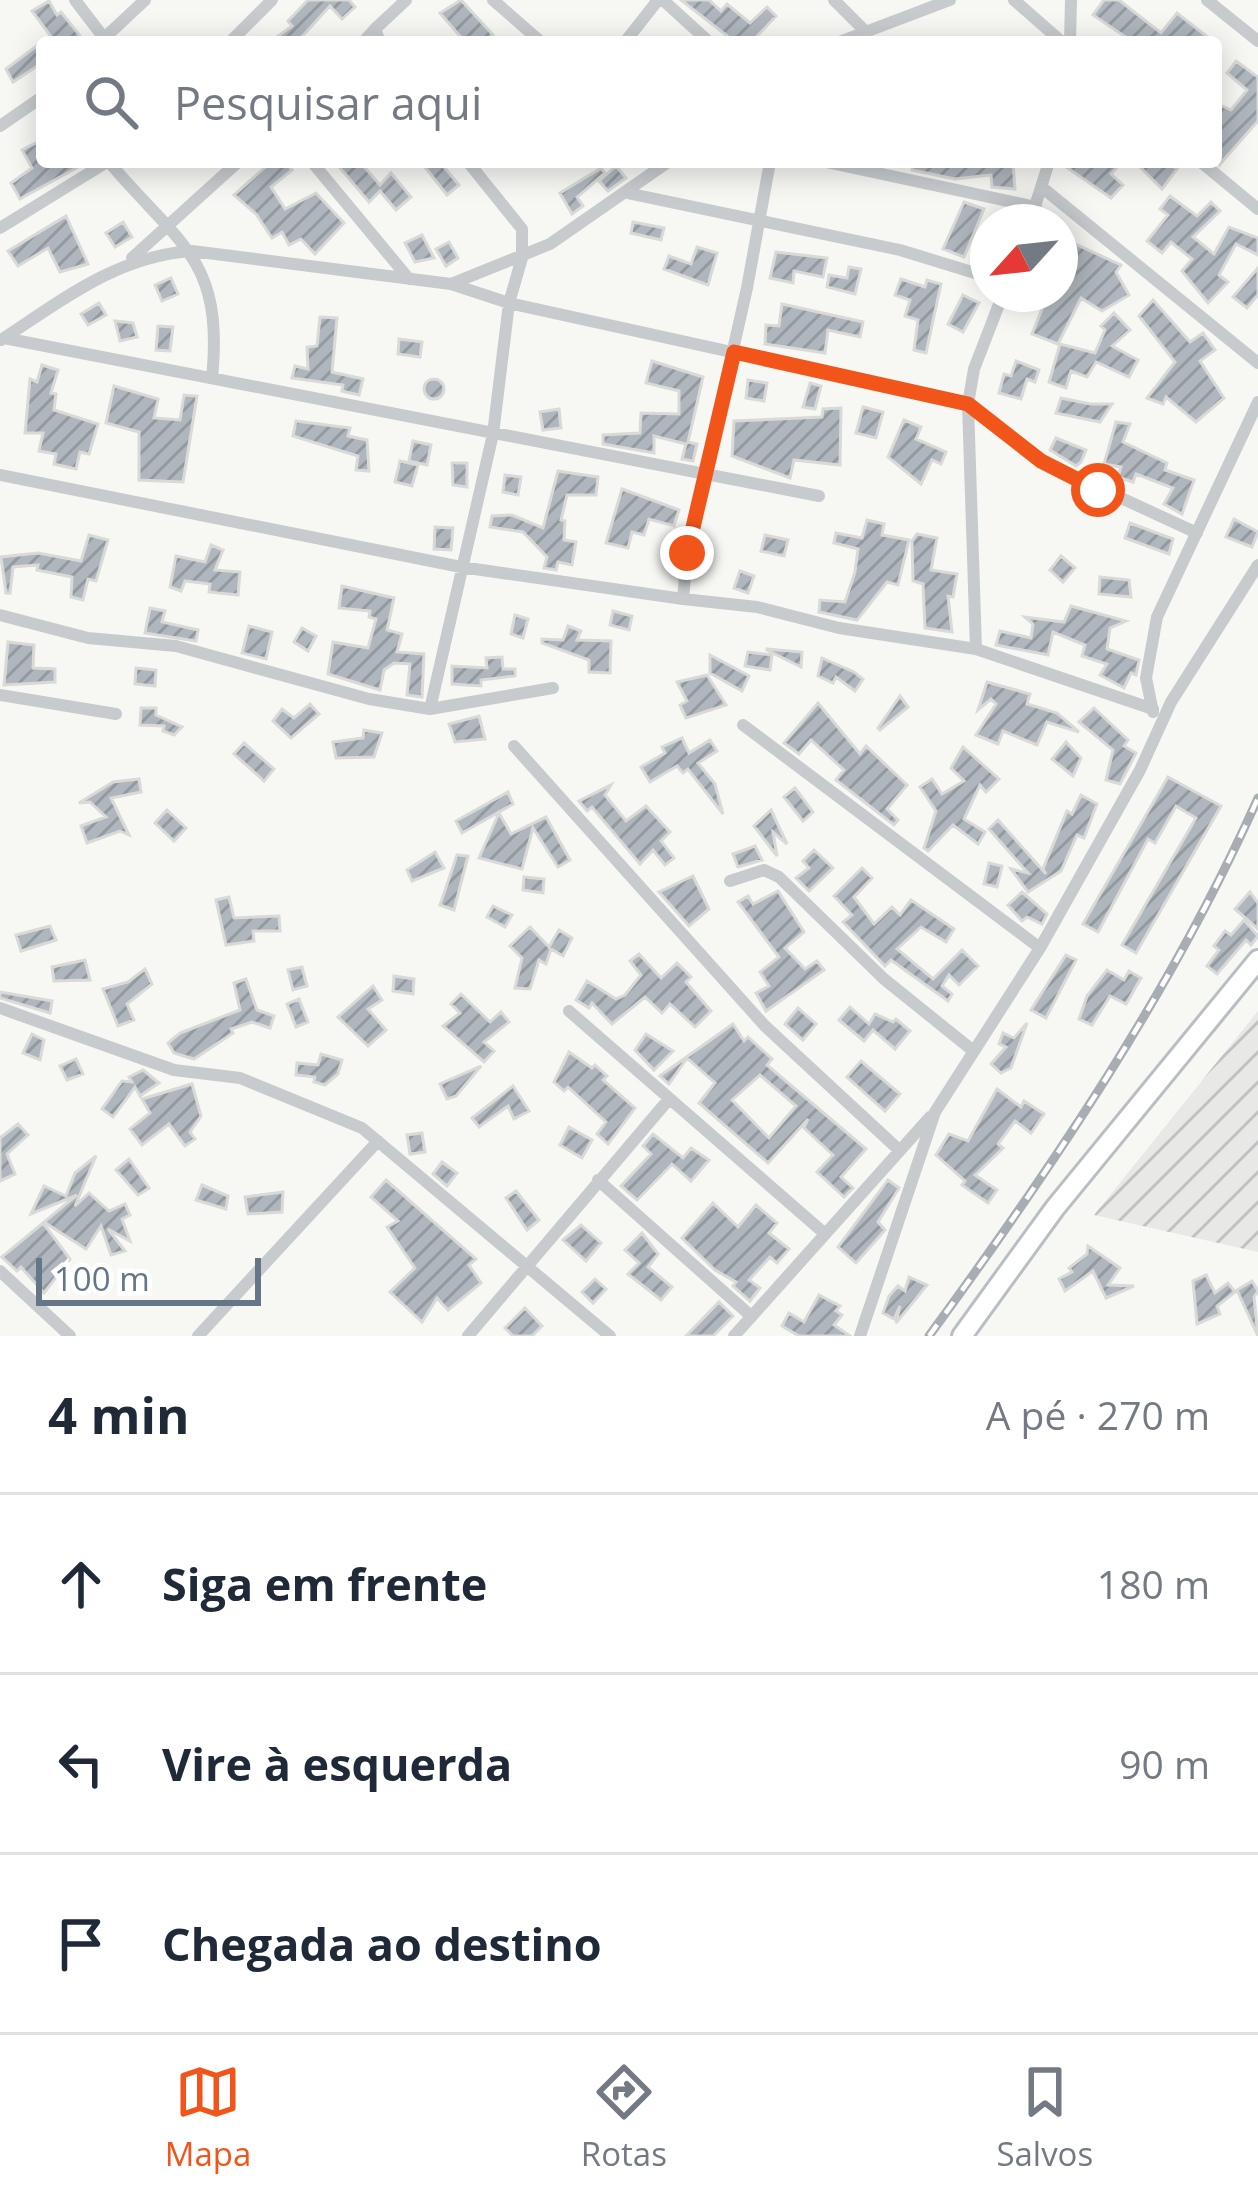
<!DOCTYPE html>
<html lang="pt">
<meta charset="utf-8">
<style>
body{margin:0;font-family:"Open Sans",sans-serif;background:#f6f6f7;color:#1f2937}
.compass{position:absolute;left:970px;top:204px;width:108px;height:108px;border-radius:50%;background:#fff;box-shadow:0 6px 30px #0003;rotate:243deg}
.scale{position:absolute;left:36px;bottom:30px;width:225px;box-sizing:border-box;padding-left:12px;border:6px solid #647688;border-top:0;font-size:33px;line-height:42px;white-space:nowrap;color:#647688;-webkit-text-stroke:9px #fff;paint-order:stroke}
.stop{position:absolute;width:36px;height:36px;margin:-27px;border:9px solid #f2551a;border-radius:50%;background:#fff}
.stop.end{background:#f2551a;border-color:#fff;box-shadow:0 3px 12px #0008}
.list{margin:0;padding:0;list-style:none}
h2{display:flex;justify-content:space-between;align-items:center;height:156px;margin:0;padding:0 48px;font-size:51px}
h2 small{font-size:39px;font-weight:400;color:#747a83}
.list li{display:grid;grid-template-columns:78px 1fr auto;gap:36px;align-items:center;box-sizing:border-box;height:180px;padding:0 48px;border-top:3px solid #e0e1e3}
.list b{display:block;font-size:45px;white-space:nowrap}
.list em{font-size:39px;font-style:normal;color:#747a83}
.icon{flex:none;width:66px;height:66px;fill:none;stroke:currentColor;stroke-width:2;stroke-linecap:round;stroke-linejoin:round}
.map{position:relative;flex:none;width:1258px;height:1336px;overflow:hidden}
.search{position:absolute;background:#fff;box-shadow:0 6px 30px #0003;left:36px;right:36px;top:36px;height:132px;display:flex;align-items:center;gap:30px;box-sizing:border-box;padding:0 42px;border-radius:12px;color:#747a83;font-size:45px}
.sheet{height:696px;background:#fff}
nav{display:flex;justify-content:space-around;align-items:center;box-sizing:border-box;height:168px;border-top:3px solid #e0e1e3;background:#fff;font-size:33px;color:#747a83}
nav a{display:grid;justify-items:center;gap:6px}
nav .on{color:#f2551a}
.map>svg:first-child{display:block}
.industrial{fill:url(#industrial-furrows)}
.building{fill:url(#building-hatch);stroke:#d9d9d7;stroke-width:3;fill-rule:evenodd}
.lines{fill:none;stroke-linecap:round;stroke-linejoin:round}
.secondary-casing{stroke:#b9bec3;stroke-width:24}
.street{stroke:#c7cbce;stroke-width:12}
.secondary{stroke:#fff;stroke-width:18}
.rail-casing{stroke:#a7adb3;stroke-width:9}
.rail{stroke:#fff;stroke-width:4.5;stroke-dasharray:14;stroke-linecap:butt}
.route{stroke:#f2551a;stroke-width:15}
</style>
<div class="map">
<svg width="1258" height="1336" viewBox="0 0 1258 1336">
<defs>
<pattern id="industrial-furrows" width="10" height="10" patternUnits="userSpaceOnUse" patternTransform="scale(3)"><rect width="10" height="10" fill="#e8e9e7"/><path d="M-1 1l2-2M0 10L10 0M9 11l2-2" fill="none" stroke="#c0c1c1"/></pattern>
<pattern id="building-hatch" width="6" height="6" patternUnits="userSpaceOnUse" patternTransform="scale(3)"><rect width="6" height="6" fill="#afb6bd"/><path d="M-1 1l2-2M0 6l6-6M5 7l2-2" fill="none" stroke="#92999f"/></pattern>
</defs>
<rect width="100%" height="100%" fill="#f7f8f4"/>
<!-- industrial -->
<path class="industrial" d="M1258,1011V1252L1094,1215Z"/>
<!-- building -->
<path class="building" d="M308,0H349L355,7L342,19L330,6L297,42H270L292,26L288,21Z
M461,0L493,35L485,42H465L440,13Z
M681,0H709L721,11L727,4L750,23L767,7L776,16L751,42H735Z
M1104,0H1119L1161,33L1177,13L1214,42H1133L1093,15Z
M49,1L57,15L61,12L85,42H55L32,11Z
M42,42V63L13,82L6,69Z
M1236,61L1258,77V121L1220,164L1216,103L1231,110L1247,90L1227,73Z
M42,140V162H87L20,199L11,183L32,168L22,150Z
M271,162H285L292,170L271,187L285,209L316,193L344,223L315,254L301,239L289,245L282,232L272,238L256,214L234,195Z
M335,162H360L380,185L391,173L411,197L396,210L380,191L369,202Z
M421,162H440L459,185L447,195Z
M913,162H1013L1015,189L992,187L991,175L955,179L912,170Z
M1059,162H1122L1111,174L1123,185L1111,198Z
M1135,162H1167L1177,169L1162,189Z
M616,166L626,178L608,191L599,181Z
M601,168L605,173L577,197L583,206L572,214L560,193Z
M1170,196L1197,216L1211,202L1220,211L1193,237L1214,254L1229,227L1258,238V255L1236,244L1219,275L1228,282L1208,303L1182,271L1192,259L1171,242L1162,253L1147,241L1168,215L1160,209Z
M964,202L984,209L964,257L943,249Z
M66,216L88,264L60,272L48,248L18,266L8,251Z
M123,222L132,237L115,247L106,233Z
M633,222L664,228L661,240L631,233Z
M422,235L434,258L415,262L405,243Z
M1060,237L1121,265L1116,272L1129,295L1102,311L1081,298L1058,344L1032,334L1048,294H1060Z
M449,242L458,258L446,266L436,249Z
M697,247L717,253L708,285L664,269L669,256L691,264Z
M776,252L827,258L823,277L794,271L793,283L770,278Z
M849,267L861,269L855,294L827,287L829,275L847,278Z
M1258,268V295L1247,308L1233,297Z
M171,278L178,294L162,301L155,285Z
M901,279L925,287L927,280L941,284L926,353L914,350L918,320L905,316L910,300L895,295Z
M963,295L979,303L963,332L948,324Z
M1153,300L1190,342L1203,333L1215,350L1200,361L1224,398L1196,422L1166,397L1163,404L1147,398L1175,362L1139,316Z
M99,303L106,315L88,325L81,314Z
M782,304L863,322L860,337L828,330L825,353L765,344L766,325L779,326Z
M1114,313L1130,330L1112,346L1138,360L1129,377L1096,362L1087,377L1071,371L1066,388L1049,382L1060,344L1095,353L1105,330L1101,326Z
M320,317L337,318L332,372L363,379L359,395L342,391L343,385L292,378L295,366L308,369L307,347L317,346Z
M115,321L133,323L137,337L120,341Z
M158,326L173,327L170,351L156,350Z
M399,339L422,342L420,357L398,354Z
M652,361L703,377L688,442L697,444L693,461L682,459L686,444L654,436V453L603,444V435L640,433L641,413L679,414V391L646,383Z
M1016,361L1039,370L1035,382L1027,379L1021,399L999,393L1004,374L1011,376Z
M42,365L58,370L51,393L56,394L54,410L98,424L89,454L80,452L76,469L54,464L56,454L39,451L43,433H25L30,379L37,382Z
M424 389a10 10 0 1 1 20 0a10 10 0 1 1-20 0Z
M748,380L767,383L764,401L746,398Z
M810,383L821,386L815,409L803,407Z
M114,386L158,399L154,418L180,420L184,395L197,396L183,482L139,480V432L106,423Z
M1061,398L1090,404H1112L1100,422L1056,413Z
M863,407L883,412L876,438L856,433Z
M841,408L840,465L794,460L790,478L732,456L734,421L822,417L823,409Z
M559,409L561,428L543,430L540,412Z
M904,420L921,427L916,439L946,452L941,464L932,460L921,484L888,457Z
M296,421L350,428L348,436L367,440L369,471L356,470L358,456L293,436Z
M1116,422L1130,424L1123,442L1167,463L1165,470L1194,480L1182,514L1164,504L1173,488L1136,474L1133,482L1118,477L1121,467L1104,464Z
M1056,438L1086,450L1081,462L1076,466L1050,450Z
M413,441L431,445L427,465L409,461Z
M400,461L418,465L412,486L395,482Z
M452,463H467V487L453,485Z
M558,471L598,477L596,495H567L561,520L565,521L564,540L576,542L572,565L558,562L556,570L544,568L547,557L523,532L490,527L492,516L512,515L543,528Z
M505,475L521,477L518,495L503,492Z
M622,489L679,510L674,526L649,519L644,535L632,532L628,548L606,543Z
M1234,519L1258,532L1252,547L1226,537Z
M867,520L884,524L882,535L909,540L898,585L887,582L857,620L819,612L820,600L845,602L855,572L858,549L834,543L836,533L862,538Z
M1130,523L1173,539L1169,554L1125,538Z
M435,527L453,528L451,550L434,549Z
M917,534L937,538L931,570L957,574L953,597L948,596L952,632L925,628L923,584L913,581L912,541Z
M89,535L108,540L96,581L88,579L83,600L71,597L72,577L37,570L38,565L13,567L10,593H6L1,557L38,553L81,561Z
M765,535L788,540L784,556L761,551Z
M211,545L223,550L215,570L240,572L238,595L209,592L210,584L185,581L181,591L170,587L176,556L205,562Z
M1061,556L1075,568L1063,582L1050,570Z
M740,571L754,576L748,593L734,588Z
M1100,577L1129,580L1131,597L1099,594Z
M342,586L394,598L387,630L402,634L397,652L424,654L422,697L407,695L410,664L394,663L384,670L380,690L328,674L333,642L368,648L376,619L369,617L370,611L339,608Z
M1071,606L1126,621L1110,628L1107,649L1139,660L1136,675L1131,673L1124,688L1100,675L1107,664L1082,656L1085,645L1053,632L1048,655L996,645L1000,631L1031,638L1033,624L1025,617L1064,622Z
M150,608L165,611L162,622L198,630L196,641L145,633Z
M613,611L632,616L629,630L610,625Z
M515,615L528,619L523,638L511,634Z
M249,626L272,632L266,659L242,653Z
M568,626L581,631L577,640L611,641L610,673L589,672V660L542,643V639L563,640Z
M302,628L316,636L308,651L294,642Z
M8,642L34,645L33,668L55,669V682L4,685Z
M767,649L802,652L801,667L767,650Z
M748,652L772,655L770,670L745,666Z
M710,655L749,676L742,691L710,673Z
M502,657L503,669H515V676L481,680V686L452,684V666L487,668L486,658Z
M822,658L854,672L863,679L855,691L836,677L833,683L818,676Z
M136,668L156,670L155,686L135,684Z
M707,675L726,705L686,718L680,705L687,701L677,682Z
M987,682L1030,694L1027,704L1057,713L1079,732L1047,722L1037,745L1003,731L998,744L976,735L996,704L991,699L978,710Z
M900,696L908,707L880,730L878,728Z
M818,703L860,754L866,746L907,785L887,809L898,820L894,825L836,780L844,770L811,740L799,754L784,743Z
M310,704L319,714L291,738L273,721L282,709L294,718Z
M141,708H156V715L182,727L174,735L163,731L164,726L140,725Z
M1094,708L1128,740L1124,746L1136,753L1120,784L1106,780L1113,750L1079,722Z
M479,716L485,739L455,742L449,724Z
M364,730L382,733L374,757L336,758L333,742L363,738Z
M682,738L689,753L710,740L717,751L698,763L715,784L723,814L688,769L683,773L677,766L650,782L641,767L665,753L662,747Z
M1066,742L1081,758L1073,776L1052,759Z
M244,743L274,769L264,781L234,754Z
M963,747L999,779L986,792L980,785L964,819L985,832L978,844L953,825L928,851L924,848L936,811L920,787L932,779L942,794L964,781L951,768Z
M1168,777L1221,806L1136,953L1122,945L1196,818L1176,806L1155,843L1148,839L1098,932L1083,924Z
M139,779L141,792L111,798L129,835L120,831L87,843L81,826L106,817L90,802L79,803L113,782Z
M611,785L605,795L626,821L646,806L670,832L661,841L674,858L665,865L653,850L640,864L592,807L587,811L579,801Z
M795,788L813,812L803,821L784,797Z
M508,792L513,804L462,833L456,821Z
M1081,795L1097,804L1084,838L1077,835L1061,871L1028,892L1011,869L1028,873L989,829L998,820L1046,874L1043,869L1067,811L1072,814Z
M167,810L186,828L174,841L155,823Z
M771,810L787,844L773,832L777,856L754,826Z
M499,813L511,834L546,817L570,860L558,867L533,828L522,869L479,858Z
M755,846L762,860L738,867L733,854Z
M814,850L833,868L809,891L796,878L809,868L803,861Z
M435,852L444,868L412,881L407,870Z
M457,855L468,856L454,910L440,905Z
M989,863L1002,866L997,887L984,884Z
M862,868L872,878L854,897L874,924L892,907L900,915L911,900L954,929L946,942L921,927L897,949L933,979L962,950L978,966L959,985L949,975L942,986L952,994L948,1001L891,960L885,966L843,922L852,915L834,896Z
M693,876L709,909L689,926L659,892Z
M524,877L544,879L543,893L523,890Z
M778,891L804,932L785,948L805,969L817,961L824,970L766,1011L756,993L769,986L760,972L779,957L738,902L748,896L753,904Z
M1022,892L1047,914L1042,924L1027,917L1022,921L1008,905Z
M1250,892L1258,903V929L1235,909Z
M229,897L234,918L279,916L280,931H253L254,941L226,945L216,900Z
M493,906L512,915L505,927L487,917Z
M1244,920L1258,936L1251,945L1246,940L1217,974L1207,966L1219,950L1214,946L1225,931L1231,935Z
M50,926L56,940L21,951L16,935Z
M530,927L549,947L559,930L572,938L563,956L551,949L546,964L539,960L530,989L515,988L522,958L510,946Z
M639,954L661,978L677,963L691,977L686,982L711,1011L695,1027L670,1004L662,1013L645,997L612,1024L592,1003L589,1008L576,1000L587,981L616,999L625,995L641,975L630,961Z
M1066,955L1076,960L1046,1018L1031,1010Z
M85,960L90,980L54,981L52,967Z
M302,967L307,986L293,990L288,970Z
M145,969L152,984L127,1004L134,1020L118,1026L103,989L128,982Z
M1107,970L1124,980L1129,971L1141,978L1126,1004L1110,996L1092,1025L1079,1019L1087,996Z
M394,976L414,979L413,994L393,991Z
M246,979L257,1010L274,1016L270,1028L252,1022L231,1029L233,1033L194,1059L174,1053L168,1043L180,1033L240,1010L234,983Z
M373,986L382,1000L368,1009L386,1030L368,1046L338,1017Z
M0,992L52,1001L50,1013L0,998Z
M461,994L490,1022L501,1012L509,1022L484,1042L494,1051L484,1062L443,1026L460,1013L451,1004Z
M299,999L308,1022L296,1027L287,1004Z
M850,1007L869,1024L875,1014L893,1022L896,1019L910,1031L895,1049L873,1030L864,1041L839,1020Z
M798,1008L816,1024L803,1040L785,1024Z
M1027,1023L1011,1068L1001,1073L991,1064L1006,1047L999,1044L1003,1033L1014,1038Z
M733,1024L744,1041L748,1037L772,1059L767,1065L866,1149L841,1177L853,1188L844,1197L817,1172L833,1155L804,1128L808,1119L768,1163L699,1103L715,1083L687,1058L669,1084L660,1076ZM760,1075L796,1106L769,1138L732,1100Z
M32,1034L44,1040L40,1060L23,1053Z
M646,1034L673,1051L654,1070L635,1050Z
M569,1052L592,1068L595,1065L607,1076L603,1080L635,1108L608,1144L597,1134L606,1122L568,1087L564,1091L554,1082Z
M321,1054L342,1060L338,1074L325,1085L314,1082L315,1077L296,1075L297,1063L318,1065Z
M76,1059L83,1074L67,1080L60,1066Z
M861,1061L900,1094L885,1111L847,1077Z
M481,1066L456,1096L447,1099L440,1084Z
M143,1070L159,1083L140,1096L135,1087L113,1117L102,1109L122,1081L132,1082L129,1077Z
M192,1084L201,1116L190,1132L195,1139L185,1146L169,1124L142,1145L130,1129L150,1113L142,1099Z
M513,1086L529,1111L514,1119L508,1106L479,1127L472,1118Z
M997,1089L1021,1107L1024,1101L1044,1114L1031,1133L1015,1121L998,1144L1003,1148L975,1175L997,1190L988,1203L962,1185L965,1181L936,1155L949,1134L968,1141Z
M18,1124L28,1135L7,1154L15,1174L0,1181V1138Z
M569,1127L592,1140L582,1158L560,1145Z
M422,1133L425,1152L410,1154L407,1135Z
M653,1134L683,1158L691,1148L709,1160L691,1181L672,1164L637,1200L621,1186L651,1154L643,1146Z
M96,1156L75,1206L89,1193L109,1211L125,1204L130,1215L122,1219L130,1241L108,1229L125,1251L111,1255L101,1226L86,1249L44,1222L77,1195L31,1214L44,1186L66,1196L75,1173Z
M129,1159L149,1188L138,1195L116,1170Z
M442,1162L457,1173L447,1186L433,1174Z
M386,1180L476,1259L469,1265L481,1283L448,1310L437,1298L422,1322L390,1292L415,1268L387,1227L398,1221L371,1197Z
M888,1180L899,1188L878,1222L885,1230L856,1263L838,1247Z
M202,1185L228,1196L226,1209L196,1200Z
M516,1191L539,1220L527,1230L506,1198Z
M283,1192L282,1212L248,1214L245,1197Z
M713,1203L738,1227L756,1205L777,1223L769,1233L789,1249L777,1263L770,1257L749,1280L760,1288L750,1301L733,1286L736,1282L715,1270L682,1238Z
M43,1223L70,1259L44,1293L21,1267L17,1271L2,1257Z
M581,1225L601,1243L586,1261L563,1240Z
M642,1233L658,1254L648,1267L672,1287L661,1300L628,1274L639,1263L625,1250Z
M1088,1246L1120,1268L1108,1285L1134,1286L1106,1298L1093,1271L1065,1291L1059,1279L1072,1272L1069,1268L1087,1254Z
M1206,1275L1215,1293L1228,1283L1235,1292L1217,1306L1220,1314L1197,1324L1193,1281Z
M909,1277L927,1285L896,1323L900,1306L894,1319L883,1313L889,1296L898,1286L905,1291Z
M595,1279L606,1289L593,1303L582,1292Z
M1252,1281L1258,1291L1254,1297L1258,1336L1237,1290Z
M819,1295L840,1306L836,1311L842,1315L834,1325L850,1336H799L782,1326L789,1313L804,1322Z
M719,1302L733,1316L713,1336H686Z
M525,1308L542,1326L532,1336H513L505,1328Z"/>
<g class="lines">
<!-- secondary casing -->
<g class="secondary-casing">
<path id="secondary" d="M962,1336L1055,1208L1258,960"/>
</g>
<!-- street -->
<path class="street" d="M75,0L104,38
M493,0L541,42
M663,0L709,42
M834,0L864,30
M1014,0L1062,42
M1207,0L1258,41
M100,42L145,0
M230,42L272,0
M363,42L375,29
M380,42L375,29L406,0
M625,42L658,0
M839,42L950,0
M1070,42L1071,0
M0,126L42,97
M109,162C179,245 224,258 212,378
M312,162L409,279
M826,162L1036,207
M1201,162L1258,209
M1044,189L1258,363
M627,193L900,250L988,277
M1030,222L1049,162
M0,228L107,162
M132,258L238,162
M451,284L509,303L968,404L1041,461L1197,533
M4,338L819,496
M1,340C62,300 117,256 192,251L451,284L550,244L668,162
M0,475L461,567L683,599L687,553L747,288L770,162
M683,599L757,607L839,628L976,649L1153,709
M0,615L88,638L176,646L369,699L430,709L553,688
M976,649L968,404L974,369L1003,294
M0,695L116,714
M430,709L493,434L509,303L522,258V229L468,162
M1153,712L1146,678L1157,617L1258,402
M743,725L1040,948
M514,746L765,1026L899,1150
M730,881L764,870L779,877L884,979L971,1049
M0,1008L174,1070L240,1078L362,1128L610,1336
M569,1011L824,1233
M598,1180L751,1316
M0,1271L70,1336
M198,1336L378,1141
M468,1336L669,1099
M734,1336L930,1117
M860,1336L935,1112L1040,948L1140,770L1171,702L1258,565"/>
<!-- secondary -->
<use href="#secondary" class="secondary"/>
<!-- rail casing -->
<g class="rail-casing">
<path id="rail" d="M929,1336C1053,1166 1172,991 1258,798"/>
</g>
<!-- rail -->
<use href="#rail" class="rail"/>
</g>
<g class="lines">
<!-- route -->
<path class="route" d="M687,553L734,352L968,404L1041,461L1098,490"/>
</g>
</svg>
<svg class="compass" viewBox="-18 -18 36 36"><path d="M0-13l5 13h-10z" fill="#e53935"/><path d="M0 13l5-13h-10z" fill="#747a83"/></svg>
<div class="scale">100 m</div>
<div class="stop" style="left:1098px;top:490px"></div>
<div class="stop end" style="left:687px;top:553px"></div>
<div class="search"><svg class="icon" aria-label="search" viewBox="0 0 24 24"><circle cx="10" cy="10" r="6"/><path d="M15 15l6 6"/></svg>Pesquisar aqui</div>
</div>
<section class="sheet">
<h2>4 min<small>A pé · 270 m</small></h2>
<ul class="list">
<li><svg class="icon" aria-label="ahead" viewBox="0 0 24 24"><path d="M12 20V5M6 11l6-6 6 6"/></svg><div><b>Siga em frente</b></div><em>180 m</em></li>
<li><svg class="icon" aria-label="left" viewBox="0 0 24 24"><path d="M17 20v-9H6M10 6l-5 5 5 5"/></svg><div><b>Vire à esquerda</b></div><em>90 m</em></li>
<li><svg class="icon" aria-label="arrive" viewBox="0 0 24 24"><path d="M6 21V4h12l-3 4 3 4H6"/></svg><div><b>Chegada ao destino</b></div></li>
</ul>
</section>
<nav>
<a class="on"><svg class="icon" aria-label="map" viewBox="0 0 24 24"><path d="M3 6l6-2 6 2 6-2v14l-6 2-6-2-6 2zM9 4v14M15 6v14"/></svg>Mapa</a>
<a><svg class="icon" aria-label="directions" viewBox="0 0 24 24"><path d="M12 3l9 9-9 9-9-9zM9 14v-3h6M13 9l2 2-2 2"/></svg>Rotas</a>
<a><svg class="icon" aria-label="saved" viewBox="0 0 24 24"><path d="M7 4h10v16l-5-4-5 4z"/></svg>Salvos</a>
</nav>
